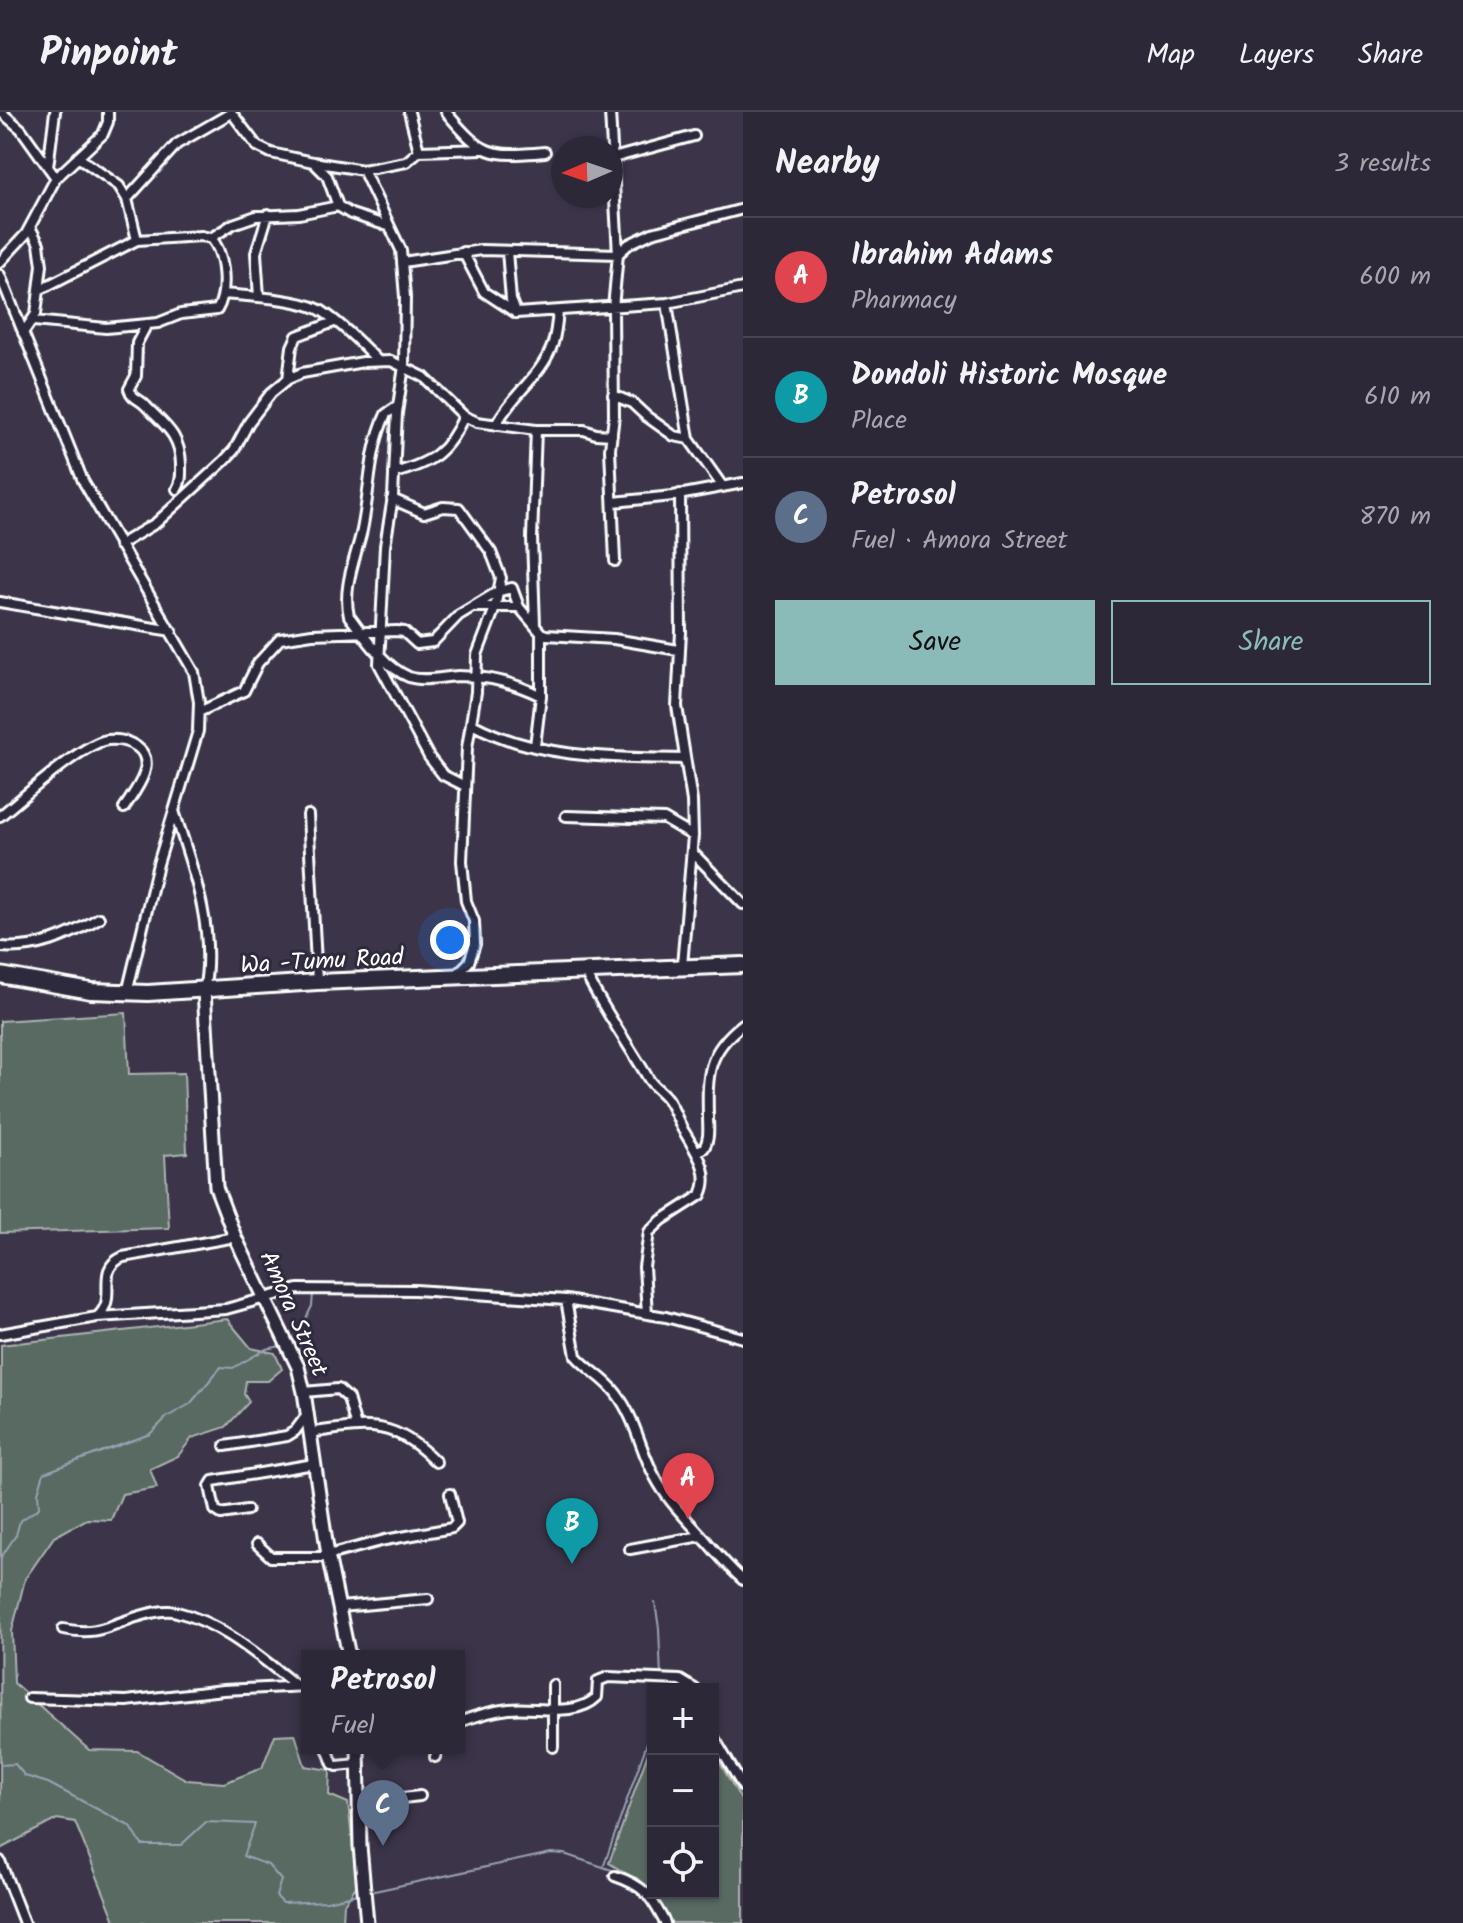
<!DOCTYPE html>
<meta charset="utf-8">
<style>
body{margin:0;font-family:Kalam,sans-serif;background:#353040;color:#f1f3f6}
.controls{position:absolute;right:24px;bottom:24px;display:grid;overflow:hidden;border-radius:0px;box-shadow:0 2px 6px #0004}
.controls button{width:72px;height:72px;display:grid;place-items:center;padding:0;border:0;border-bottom:2px solid #484453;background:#2d2838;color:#f1f3f6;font:40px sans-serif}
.compass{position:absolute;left:551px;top:24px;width:72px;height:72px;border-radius:50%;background:#2d2838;box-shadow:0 2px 6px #0004;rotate:268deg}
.you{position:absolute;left:450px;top:828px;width:28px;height:28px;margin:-20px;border:6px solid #fff;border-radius:50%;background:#1a73e8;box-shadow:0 0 0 12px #1a73e833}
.badge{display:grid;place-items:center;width:52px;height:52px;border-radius:50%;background:#8bbbb9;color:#fff;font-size:26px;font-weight:700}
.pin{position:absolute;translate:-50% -66px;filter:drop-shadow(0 2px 4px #0008)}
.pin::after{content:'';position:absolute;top:42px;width:28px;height:24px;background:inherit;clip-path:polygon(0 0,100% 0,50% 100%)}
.popup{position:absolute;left:301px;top:1538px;width:164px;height:104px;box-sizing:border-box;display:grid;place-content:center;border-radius:0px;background:#2d2838;filter:drop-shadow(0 2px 6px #0005);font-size:26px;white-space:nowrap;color:#a7a6ae}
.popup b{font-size:30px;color:#f1f3f6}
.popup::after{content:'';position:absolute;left:50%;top:100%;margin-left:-16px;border:16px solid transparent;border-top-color:#2d2838}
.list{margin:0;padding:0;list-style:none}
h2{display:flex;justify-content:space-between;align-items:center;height:104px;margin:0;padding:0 32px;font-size:34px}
h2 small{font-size:26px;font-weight:400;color:#a7a6ae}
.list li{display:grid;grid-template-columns:52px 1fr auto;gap:24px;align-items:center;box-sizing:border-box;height:120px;padding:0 32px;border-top:2px solid #484453}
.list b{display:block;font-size:30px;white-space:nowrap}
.list p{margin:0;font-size:26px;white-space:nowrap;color:#a7a6ae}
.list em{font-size:26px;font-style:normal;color:#a7a6ae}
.actions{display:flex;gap:16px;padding:24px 32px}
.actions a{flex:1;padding:18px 0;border:2px solid #8bbbb9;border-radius:0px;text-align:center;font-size:28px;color:#8bbbb9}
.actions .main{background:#8bbbb9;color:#111}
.icon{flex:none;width:44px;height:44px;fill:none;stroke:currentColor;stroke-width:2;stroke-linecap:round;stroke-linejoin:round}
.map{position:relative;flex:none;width:743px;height:1811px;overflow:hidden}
header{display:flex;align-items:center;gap:48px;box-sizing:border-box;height:112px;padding:0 40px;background:#2d2838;border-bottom:2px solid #484453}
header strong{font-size:38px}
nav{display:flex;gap:44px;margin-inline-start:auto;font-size:28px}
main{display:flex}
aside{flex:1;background:#2d2838}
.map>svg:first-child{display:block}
.green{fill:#596a62;stroke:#acb4b0;stroke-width:2}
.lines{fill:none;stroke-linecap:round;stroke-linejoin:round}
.stream{stroke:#98a3b2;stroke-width:2}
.street-casing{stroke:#fff;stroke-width:14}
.secondary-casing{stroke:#fff;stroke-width:17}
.highway-casing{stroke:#fff;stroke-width:20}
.street{stroke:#2f2a3d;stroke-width:8}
.secondary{stroke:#2f2a3d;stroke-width:11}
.highway{stroke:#2f2a3d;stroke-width:14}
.labels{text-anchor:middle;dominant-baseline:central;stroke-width:6;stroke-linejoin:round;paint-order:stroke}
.street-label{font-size:24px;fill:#fff;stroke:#2f2a3d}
</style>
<header>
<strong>Pinpoint</strong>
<nav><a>Map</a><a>Layers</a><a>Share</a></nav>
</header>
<main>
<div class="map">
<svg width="743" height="1811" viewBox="0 0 743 1811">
<rect width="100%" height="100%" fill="#3c354a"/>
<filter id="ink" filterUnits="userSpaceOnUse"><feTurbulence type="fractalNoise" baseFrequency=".0125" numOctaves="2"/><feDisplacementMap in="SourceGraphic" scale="16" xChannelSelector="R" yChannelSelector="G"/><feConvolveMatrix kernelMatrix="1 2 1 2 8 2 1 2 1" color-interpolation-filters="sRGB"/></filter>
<g filter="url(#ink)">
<!-- green -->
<path class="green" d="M126,901L129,962L184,961L187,1041L165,1043L169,1116L0,1121V909Z
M227,1207L251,1236L275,1241L282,1257L268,1269H246L244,1282L249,1290L226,1315L192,1326L178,1344L150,1357L157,1376L122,1382L111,1408L87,1407L54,1425L25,1467L12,1519L14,1571L89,1638L137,1639L187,1668L224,1671L262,1656L275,1623L295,1622L305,1654L330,1658L329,1683L348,1691L357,1773L344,1792L343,1809L335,1811H116L75,1710L57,1707L0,1737L1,1233Z
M653,1627V1781H713V1639L743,1691V1811H667L645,1773L609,1751Z"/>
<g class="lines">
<!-- stream -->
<path class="stream" d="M295,1229L312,1194L313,1182
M0,1447L16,1423L20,1409L39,1396L38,1381L44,1361L150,1322L167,1305L190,1292L221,1255L233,1256L266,1237L281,1234
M655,1491L659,1516L661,1566
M0,1653L15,1652L25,1664L48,1671L131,1715L142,1733H181L206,1710L255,1712L243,1744L268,1753L281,1768L276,1784L283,1791L327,1789L358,1782
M604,1753L653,1614
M370,1780L551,1741L564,1742L639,1767L657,1789
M666,1804L670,1811"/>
<!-- street casing -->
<g class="street-casing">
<path id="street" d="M1,0L21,17L56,66
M231,0L257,34L271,41L313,50L363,58L406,50L419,39L409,0
M446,0C483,44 489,45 545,40
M610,0L618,142L613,196L614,304L610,337L615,449
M419,39L483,37
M78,45L119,74L127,87L137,128
M613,46L694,24
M313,50L327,64L338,94L351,102L388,114
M48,55L55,0
M363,58L401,138L405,185L404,254L397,301L393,385L385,434L379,552L429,645L443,663L465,674
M127,87L177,32L231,1
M211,126L233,112L256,104L299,102L338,94
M507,139L511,188L516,201
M463,140L484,180L516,201L667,191L743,176
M0,150L26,122L56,66L103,22L108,10V0
M403,150L481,138L618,142L629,132L652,121L743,97
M0,163L83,369L194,560L199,590L198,619L158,752L127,881
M223,182C247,184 303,187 322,199C343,213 361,231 378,249
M259,185L256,141L268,102
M667,191L689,327L723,375
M34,209L106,216L158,211L181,202L217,198C228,180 225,141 211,126L201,124L137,128L39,178
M147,212L137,231L136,264L129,277C133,288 139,286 146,294C164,313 180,322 181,352C181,361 182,369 177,377
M23,221L36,202L42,153L39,132L30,115
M288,267L292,235L297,224L334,210
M613,283L632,291L646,304L674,324L689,327
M398,294L386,302C369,337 370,380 362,418C356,445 342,476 349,504C365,525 384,555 409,565C423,570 443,565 458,564C487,564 515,571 541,584
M496,313C511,283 543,263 553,231C556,221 557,210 558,199
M394,361C432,351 448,340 464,304
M680,382L681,520L677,594L692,689L693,724L682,854
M392,387L424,401L443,395L459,396L491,440L501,466L495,496L477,543L476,580L467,636L462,749L466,789L474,809L475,832L469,850L456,863
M614,390L673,384L743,371
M119,433L156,411L224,349L234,338L249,310L271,281L288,267L302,261L363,250L391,249L424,265L464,304L477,310L536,318H584L596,322L612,323
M0,490L172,519
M476,495H519
M535,513L532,426L536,318
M199,600L244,579L258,551L280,527L312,522L397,519L404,520L417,532L433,530L459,503L499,479L512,476L519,495L541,521L546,523L614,527L678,538
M472,612C537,647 613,646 685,647
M535,634L541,584V521
M174,699C193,757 216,817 204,879
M308,703L317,870
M0,704C23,686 81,632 107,628C117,627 129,629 137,635C159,651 134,680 124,696
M566,704L664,707L693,724
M692,740L743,792
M0,835C37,838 67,825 99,806
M585,860C603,897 627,930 648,966C653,975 662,979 668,988C675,998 678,1011 685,1021C696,1040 712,1060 701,1083L662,1108L649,1120L644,1155L647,1202
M697,1039L704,1036C710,1026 708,1016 708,1004C707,962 707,940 743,912
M566,1188L576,1244C588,1258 605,1266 616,1281C636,1307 640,1338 655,1365C667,1388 684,1404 701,1423C715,1439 727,1454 743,1468
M97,1205L226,1197L298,1177L415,1178L566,1188L666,1205L743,1226
M0,1222L97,1205C120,1185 93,1158 123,1145L235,1125
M304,1280L338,1277L348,1286L356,1315
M309,1321C365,1313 392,1305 436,1350
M225,1334L287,1324L295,1319L307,1303
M247,1398L221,1402L215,1398L210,1374L213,1369L314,1352
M257,1432L271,1445H328
M630,1437L701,1424
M328,1443L385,1428L452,1416L457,1411L450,1382
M340,1495L428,1487
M63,1517C99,1524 108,1513 140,1504C150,1501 167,1497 177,1500C222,1511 261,1546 297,1574
M29,1586L126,1589L223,1578L307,1574
M459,1610C475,1604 492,1599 509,1597C535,1594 576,1606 597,1585L598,1569L608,1565L680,1568L695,1577
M713,1624L743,1675
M553,1635V1573
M327,1636L333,1652L337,1654L358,1652
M435,1645L438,1636
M359,1691L420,1684
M0,1749L24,1811
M615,1764C645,1774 651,1784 665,1811"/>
</g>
<!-- secondary casing -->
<g class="secondary-casing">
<path id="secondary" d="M204,879L216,1075L235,1125L298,1255L304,1280L328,1443L349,1544
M358,1636L360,1734L367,1811"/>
</g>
<!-- highway casing -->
<g class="highway-casing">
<path id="highway" d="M0,863L91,879L148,881L317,870L743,853"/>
</g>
<!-- street -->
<use href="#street" class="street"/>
<!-- secondary -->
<use href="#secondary" class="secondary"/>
<!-- highway -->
<use href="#highway" class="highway"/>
</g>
</g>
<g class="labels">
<!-- street labels -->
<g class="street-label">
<text transform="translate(322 850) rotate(-3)">Wa -Tumu Road</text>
<text transform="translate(293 1202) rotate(66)">Amora Street</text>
</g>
</g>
</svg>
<div class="controls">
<button>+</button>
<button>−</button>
<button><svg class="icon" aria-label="locate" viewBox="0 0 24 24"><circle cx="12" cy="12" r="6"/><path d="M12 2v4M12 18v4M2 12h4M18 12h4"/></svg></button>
</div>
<svg class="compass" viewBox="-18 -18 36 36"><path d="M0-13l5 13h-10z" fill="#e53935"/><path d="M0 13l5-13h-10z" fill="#a7a6ae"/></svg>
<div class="you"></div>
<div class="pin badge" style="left:688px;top:1407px;background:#e0444e">A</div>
<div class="pin badge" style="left:572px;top:1452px;background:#0f9aa8">B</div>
<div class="pin badge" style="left:383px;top:1734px;background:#5c6f8a">C</div>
<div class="popup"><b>Petrosol</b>Fuel</div>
</div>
<aside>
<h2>Nearby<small>3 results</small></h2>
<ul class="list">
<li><span class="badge" style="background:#e0444e">A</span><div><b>Ibrahim Adams</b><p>Pharmacy</p></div><em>600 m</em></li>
<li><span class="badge" style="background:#0f9aa8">B</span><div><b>Dondoli Historic Mosque</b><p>Place</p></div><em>610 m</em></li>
<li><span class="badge" style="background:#5c6f8a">C</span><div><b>Petrosol</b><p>Fuel · Amora Street</p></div><em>870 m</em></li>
</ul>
<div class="actions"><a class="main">Save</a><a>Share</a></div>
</aside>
</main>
